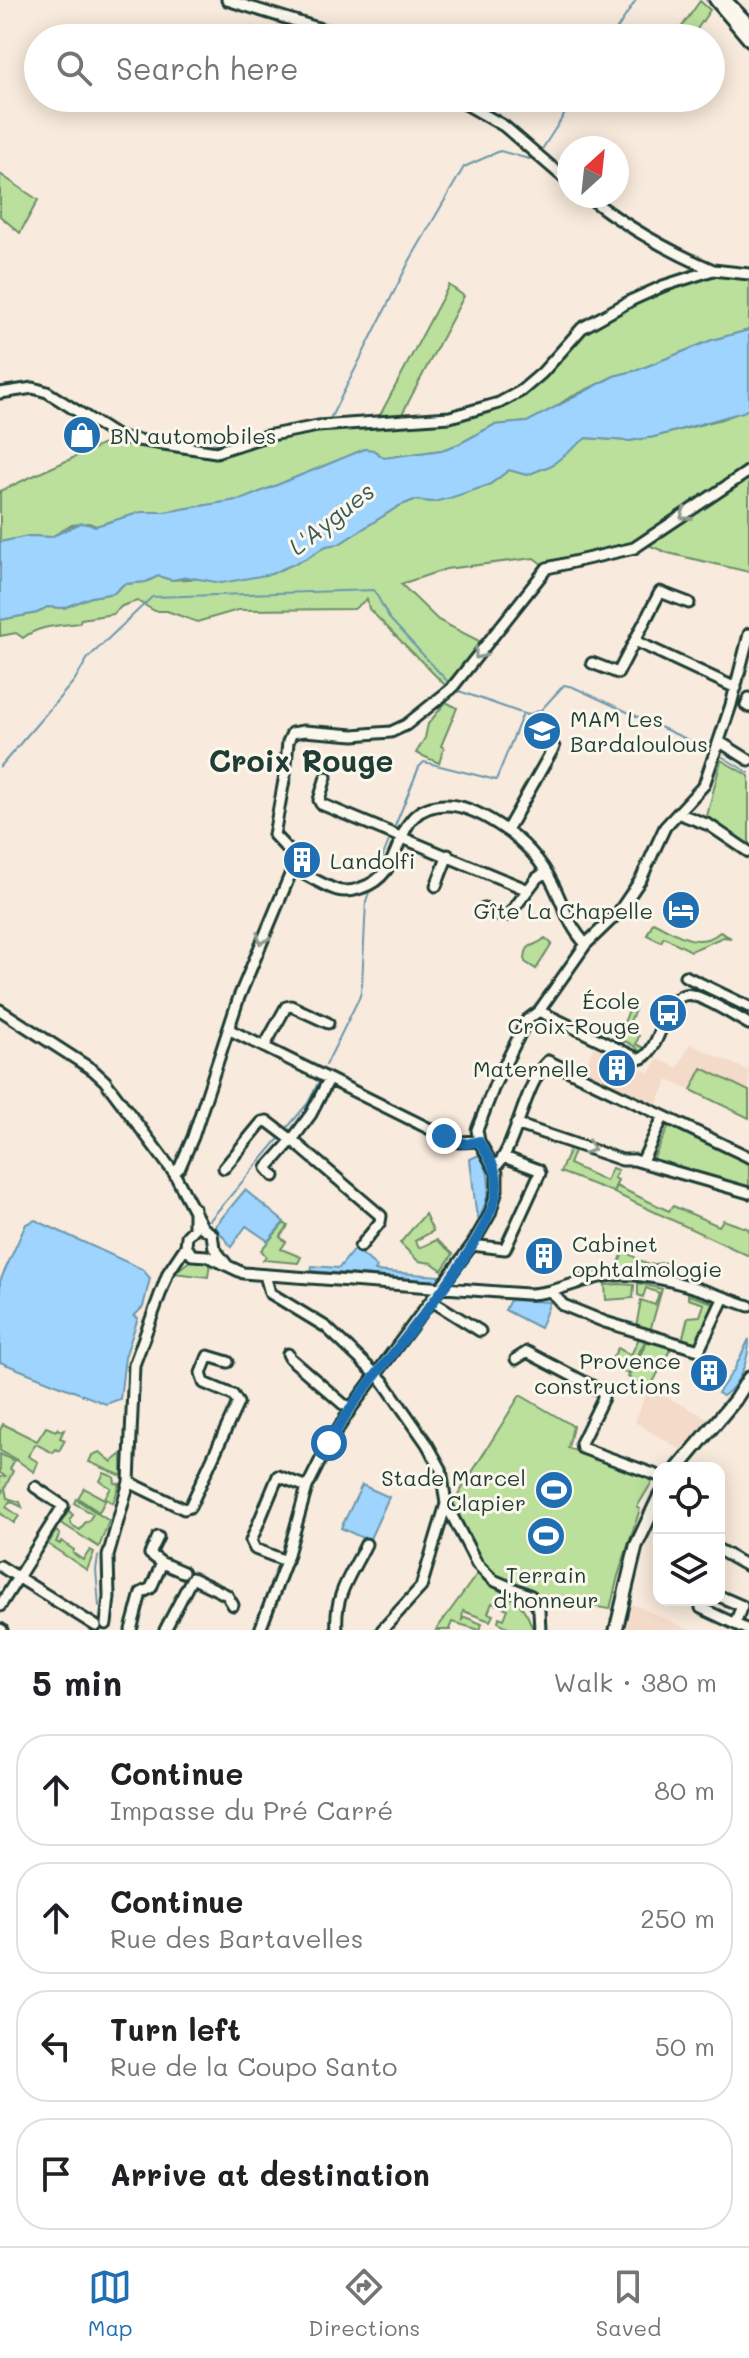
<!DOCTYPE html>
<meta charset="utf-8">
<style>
body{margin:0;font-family:Mali,sans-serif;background:#f6f6f6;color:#202124}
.controls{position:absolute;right:24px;bottom:24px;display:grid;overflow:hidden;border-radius:16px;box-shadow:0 4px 20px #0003}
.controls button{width:72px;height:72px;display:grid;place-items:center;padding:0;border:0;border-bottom:2px solid #e0e0e0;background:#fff;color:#202124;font:40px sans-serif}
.compass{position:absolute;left:557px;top:136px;width:72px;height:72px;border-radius:50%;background:#fff;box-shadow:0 4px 20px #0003;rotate:27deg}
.stop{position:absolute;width:24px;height:24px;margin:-18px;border:6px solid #1f6fb2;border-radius:50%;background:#fff}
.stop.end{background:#1f6fb2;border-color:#fff;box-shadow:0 2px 8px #0008}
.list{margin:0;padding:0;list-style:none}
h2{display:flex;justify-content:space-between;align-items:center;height:104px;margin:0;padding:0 32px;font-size:34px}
h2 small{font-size:26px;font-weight:400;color:#757577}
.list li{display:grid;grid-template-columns:52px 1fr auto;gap:24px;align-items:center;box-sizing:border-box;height:112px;margin:0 16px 16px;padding:0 16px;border:2px solid #e0e0e0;border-radius:32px}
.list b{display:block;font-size:30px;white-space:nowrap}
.list p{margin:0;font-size:26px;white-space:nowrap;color:#757577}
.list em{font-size:26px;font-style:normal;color:#757577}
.icon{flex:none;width:44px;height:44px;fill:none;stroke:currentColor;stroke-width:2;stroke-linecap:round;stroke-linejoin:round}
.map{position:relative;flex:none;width:749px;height:1630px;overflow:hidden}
.search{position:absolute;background:#fff;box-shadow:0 4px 20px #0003;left:24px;right:24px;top:24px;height:88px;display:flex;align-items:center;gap:20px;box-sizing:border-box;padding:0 28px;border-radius:44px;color:#757577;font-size:30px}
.sheet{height:616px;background:#fff}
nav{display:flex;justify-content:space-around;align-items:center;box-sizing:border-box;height:112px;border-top:2px solid #e0e0e0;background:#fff;font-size:22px;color:#757577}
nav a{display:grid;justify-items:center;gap:4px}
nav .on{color:#1f6fb2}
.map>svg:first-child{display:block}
.built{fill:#f4dac9}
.green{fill:#bae09c;stroke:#6c8e68;stroke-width:2}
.water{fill:#9fd4fe;stroke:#6c98ad;stroke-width:2}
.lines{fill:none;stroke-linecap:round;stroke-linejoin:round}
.stream{stroke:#6c98ad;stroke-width:2}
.minor-casing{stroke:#1f3d34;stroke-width:15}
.major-casing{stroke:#1f3d34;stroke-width:17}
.minor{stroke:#fbf7ec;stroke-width:9}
.major{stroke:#fbf7ec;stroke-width:11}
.oneway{stroke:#8d9a90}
.route{stroke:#1f6fb2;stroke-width:10}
.labels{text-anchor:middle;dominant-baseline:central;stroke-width:6;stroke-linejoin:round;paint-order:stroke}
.poi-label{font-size:22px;fill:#1f3d34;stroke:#fbf7ec;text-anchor:end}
.water-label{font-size:24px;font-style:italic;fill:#395b5c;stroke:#fbf7ec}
.district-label{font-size:30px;font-weight:bold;fill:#1f3d34;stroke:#fbf7ec}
</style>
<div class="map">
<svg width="749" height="1630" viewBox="0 0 749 1630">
<rect width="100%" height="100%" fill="#f8eadc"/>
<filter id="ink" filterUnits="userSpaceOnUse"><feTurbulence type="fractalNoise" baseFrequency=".0125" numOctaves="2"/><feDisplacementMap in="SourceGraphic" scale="16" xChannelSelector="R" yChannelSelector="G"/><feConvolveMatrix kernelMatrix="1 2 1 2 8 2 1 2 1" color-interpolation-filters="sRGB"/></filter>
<g filter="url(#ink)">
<!-- built -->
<path class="built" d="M690,1044L749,1071V1119L668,1080L657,1103L652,1106L582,1072L594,1047L650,1073L658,1059L678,1068Z
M648,1388L708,1418L681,1450L635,1422Z
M632,1604L639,1607L689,1630H626Z"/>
<!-- green -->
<path class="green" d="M700,1L710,10L691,38H674Z
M0,174L38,200L20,233L0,216Z
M715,274L749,276V330L712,340L638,370L614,376L567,399L542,416L527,422L494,425L459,444L442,450L384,458L373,450L365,449L243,499L165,512H142L96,526L89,523L72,525L51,537L29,536L0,542V491L108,442L218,456L267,440L317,431L459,420L519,397L587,329L628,304L668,288Z
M449,285L464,296L400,418L379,417Z
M749,409V466C710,493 661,535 617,550C594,558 567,561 543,565L534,558L446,569L401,584L438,620L485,644L446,686L369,609L367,599L354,609L238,610L197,622L167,611H155L137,601L122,606L113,614L81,619L79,623C59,626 40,625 23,638L16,633L0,636V620L37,613L47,607L64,608L91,597L114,593L124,584L146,582L158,576L171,580L271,574L307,558L326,546L339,544L399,506L414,500L433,502L489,485L509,470L527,475L552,465L585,438L629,441L654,437L722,419Z
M749,476V572L668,553L646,544L678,526Z
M446,702L457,708L441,746L444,748L439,763L416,753L425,738L428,724Z
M721,760L749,776V846L707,816Z
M653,922C674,932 698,951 720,932L731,938L723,937L691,951L664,937L661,942L647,935Z
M545,938L552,944L536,969L525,962C525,940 534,949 545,938Z
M631,1005L636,1008L627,1028L639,1036L636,1044L646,1049L640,1053L636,1047L625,1041L622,1044L616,1043Z
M702,1068L749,1091V1118L691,1090Z
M669,1126L749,1164V1189L652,1161Z
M570,1149L574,1151L569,1164L606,1181L612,1168L618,1170L614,1178L618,1180L613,1192L560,1172Z
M616,1186L669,1211L673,1206L719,1226L723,1220L749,1229V1256L614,1193Z
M425,1214L433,1231L415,1241L419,1248L437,1240L453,1254L442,1270L432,1263L418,1261L400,1243Z
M284,1223L288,1226L280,1237L286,1242L281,1249L301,1257L298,1263L263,1260L266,1256L261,1250Z
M624,1251L648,1265L670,1262L665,1273L644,1268L617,1267Z
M191,1260L210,1263L208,1277L174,1273Z
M638,1283L662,1289L650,1331L636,1327L641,1300L655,1305L659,1293L646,1288L643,1297L638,1295Z
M620,1284L634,1285L633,1298L606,1300L605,1285Z
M688,1295L714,1303L701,1341L694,1345L682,1341L688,1317L700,1316L704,1304L688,1299Z
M640,1336L645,1341L628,1374L609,1364L618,1348L631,1355Z
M648,1340L668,1344L671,1348L650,1388L628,1377Z
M520,1395L573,1426L568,1448L655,1477L637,1507L640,1509L618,1576L610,1609L542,1599C532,1584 512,1583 497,1575C474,1562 464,1525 453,1503Z
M3,1424L37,1441L46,1427L56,1431L58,1428L60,1431L64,1430L60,1438L65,1440L59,1451L56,1449L53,1453L36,1444L28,1456L38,1462L34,1472L15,1459L10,1469L13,1471L5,1488L7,1498L20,1502L22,1507L10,1501L6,1507L19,1516L14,1523L0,1513V1496L3,1490L0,1488V1477L5,1476L0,1473V1454L12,1460L13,1458L0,1451V1430Z
M100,1452L112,1462L122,1454V1476L89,1462L92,1455Z
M104,1473L114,1477L115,1483L120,1484L113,1503L106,1499L99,1512L78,1498L84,1488L104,1499L111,1488L100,1481Z
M76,1499L109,1521L99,1547L61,1523L69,1511L73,1515L70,1520L72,1525L80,1530L86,1521L88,1522L93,1514L74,1503Z
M56,1531L60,1534L56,1542L60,1544L61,1541L74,1550L73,1553L83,1560L90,1550L94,1552L87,1570L48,1544Z
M477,1574C500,1598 521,1590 533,1630H513L498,1622L499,1617L504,1619L508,1609L492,1603L488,1613L493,1615L490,1621L463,1611L462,1620L465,1617L482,1624L480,1630L452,1622L449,1629L451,1630H436Z"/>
<!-- water -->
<path class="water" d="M749,330V409L743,412L654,437L629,441L586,438L552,465L527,475L509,470L489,485L450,498L433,502L414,500L399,506L339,544L326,546L307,558L271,574L222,583L187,577L172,580L158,576L146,582L124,584L114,593L91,597L64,608L47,607L37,613L0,620V542L29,536L51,537L81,523L96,526L142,512H165L243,499L365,449L373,450L384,458L442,450L459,444L494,425L527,422L614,376L638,370L712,340Z
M479,1155C495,1178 489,1196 479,1220L476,1211L470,1159Z
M245,1190L284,1222L268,1241L246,1226L231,1247L215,1226Z
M35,1220L142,1269L150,1278L143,1307L134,1316L138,1318L125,1357L120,1399L106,1404L0,1362V1281L26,1224Z
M355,1248L377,1267L375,1271L440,1276L436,1281L311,1271L312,1266L339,1268Z
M510,1300L550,1302L540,1328L505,1310Z
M749,1339C749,1359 740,1385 723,1396L718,1393L734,1370Z
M362,1485L389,1497L369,1541L341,1528Z"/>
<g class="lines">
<!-- stream -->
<path class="stream" d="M706,0L708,2
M712,7L749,49
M611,38L636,0
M539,154L575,98
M282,428L330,419L410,260L464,167L500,151L529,159L534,157
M117,431L207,445L252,436
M456,690L527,715L541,710L564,685L573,687L708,749
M721,756L749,773
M0,767L74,681L88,658L152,597L374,590L389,618L449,683
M395,826L419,767L424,762L496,780L522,716
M381,861L390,838
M326,1065L360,996L362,985L366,901L370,890
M499,1066L510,1043
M474,1125L479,1113
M288,1127L308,1103L320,1079
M210,1220L282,1135
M98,1556L96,1570L99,1606"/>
<!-- minor casing -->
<g class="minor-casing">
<path id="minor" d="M227,0L350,38
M455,98L504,126L569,182
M587,196C625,226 669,251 713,270
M0,393L33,388L47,392L118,437L216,452L266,436L318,426L450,417L499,403L521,391L542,373L582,328L632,300L663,286L713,270L749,274
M635,641L736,688
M592,663L618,673L660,592L689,603
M749,698L746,705L749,707
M720,742L749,760
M326,777L319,800L321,804L528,890
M680,814L709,825L749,852
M507,830L554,747
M293,868C307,875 322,885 337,890C345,892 353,891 361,888C412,872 386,806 446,805C464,805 483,815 497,824C523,840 541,859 554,886C564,907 570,928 586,944
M436,886L448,855
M484,909L498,915H509L537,878L546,872
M685,976L749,1007
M0,1010L93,1070L105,1081L174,1173L203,1228L212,1234L214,1248L227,1265
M539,1011L639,1059C663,1054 663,988 692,995C711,1000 732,1015 749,1024
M230,1030L440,1134L459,1142L479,1141
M264,1047L286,1007L291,1006L328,1023
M329,1079L311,1114L292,1140L381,1216L380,1222L360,1247
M516,1124L622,1160H634L749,1193
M642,1162L663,1117
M495,1167C515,1151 524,1084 548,1061L749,1157
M224,1168L262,1122L267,1121L292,1140L267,1168L274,1176
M174,1173L180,1167L193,1137L239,997L295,863L291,853L274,835L285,775L288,742L292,733L304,731L354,735L377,733L391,732L406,725L451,689L547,568L634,548L749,471
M472,1245L505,1249L540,1173L539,1170L504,1157
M186,1246L192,1255L207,1256L243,1273L527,1294C554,1294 578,1280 605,1276C651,1269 705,1291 749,1306
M265,1275L270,1293L326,1327L383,1381L427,1444L441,1469L446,1504L477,1564L493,1580L531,1596L539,1610L540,1630
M551,1291L563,1305L605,1322L699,1350L724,1297
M432,1301L480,1331
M288,1354L290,1358L343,1404L352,1407
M516,1359L527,1352L603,1392V1398L581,1443L582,1448L659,1476
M129,1482L184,1509L190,1507L238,1403L233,1395L204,1383L201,1373L208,1356L228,1362
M719,1550L749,1567
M286,1561L255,1549L251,1541L278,1476L307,1487
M162,1563L183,1572
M0,1566L96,1626
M719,1596L742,1606L735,1623
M705,1600L701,1608L748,1630
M0,1606L63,1506L35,1487
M106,1624L109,1597L108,1556L129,1482L134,1365L168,1273L186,1246L187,1236L194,1229V1208
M0,1629L2,1630
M131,1630L141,1593L151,1588L162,1563L150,1554L158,1537
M165,1630L192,1578L227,1595L233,1605
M260,1630L286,1561L307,1487L329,1443L352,1407L472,1245L490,1214L497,1190V1173L479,1141L477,1130L495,1084L527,1020L539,1011L586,944L618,913L641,879L665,827L704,785L731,705L749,634
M337,1630C334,1594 351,1575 366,1544
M382,1630L421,1587L446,1504"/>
</g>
<!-- major casing -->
<g class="major-casing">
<path id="major" d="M716,0L749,39
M725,0L749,25
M678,1468L735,1400L749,1378
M616,1630L636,1546L659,1497"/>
</g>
<!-- minor -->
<use href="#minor" class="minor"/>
<!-- major -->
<use href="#major" class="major"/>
</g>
<!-- one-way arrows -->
<defs><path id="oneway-chevron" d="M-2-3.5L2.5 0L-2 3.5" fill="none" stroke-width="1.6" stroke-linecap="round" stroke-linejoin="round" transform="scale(2)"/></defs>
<g class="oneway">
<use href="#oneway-chevron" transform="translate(685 515) rotate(145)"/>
<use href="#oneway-chevron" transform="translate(479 654) rotate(128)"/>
<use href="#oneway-chevron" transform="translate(262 939) rotate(113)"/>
<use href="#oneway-chevron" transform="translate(590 1148) rotate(20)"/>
</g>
</g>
<g class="lines" filter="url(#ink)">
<!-- route -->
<path class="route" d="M329,1443C337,1431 344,1418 352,1406C385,1359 496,1237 497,1186C498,1168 487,1156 479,1141L466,1144L444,1136"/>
</g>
<!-- icons -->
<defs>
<g id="shop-disc" transform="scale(2)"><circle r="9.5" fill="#1f6fb2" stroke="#fbf7ec"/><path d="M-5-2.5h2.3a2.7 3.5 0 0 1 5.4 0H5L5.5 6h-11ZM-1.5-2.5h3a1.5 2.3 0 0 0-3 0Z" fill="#fff"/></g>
<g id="school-disc" transform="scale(2)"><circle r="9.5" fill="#1f6fb2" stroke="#fbf7ec"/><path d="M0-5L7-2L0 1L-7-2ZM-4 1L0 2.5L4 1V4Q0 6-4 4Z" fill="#fff"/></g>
<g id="building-disc" transform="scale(2)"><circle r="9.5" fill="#1f6fb2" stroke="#fbf7ec"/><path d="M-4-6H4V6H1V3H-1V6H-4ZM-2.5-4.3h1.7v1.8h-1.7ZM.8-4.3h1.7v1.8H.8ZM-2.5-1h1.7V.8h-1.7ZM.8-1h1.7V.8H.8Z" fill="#fff"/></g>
<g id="hotel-disc" transform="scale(2)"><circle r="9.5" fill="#1f6fb2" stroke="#fbf7ec"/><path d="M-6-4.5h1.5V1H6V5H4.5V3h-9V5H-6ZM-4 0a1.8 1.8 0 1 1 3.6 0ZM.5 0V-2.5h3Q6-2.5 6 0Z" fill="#fff"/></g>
<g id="bus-disc" transform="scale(2)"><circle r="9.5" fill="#1f6fb2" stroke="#fbf7ec"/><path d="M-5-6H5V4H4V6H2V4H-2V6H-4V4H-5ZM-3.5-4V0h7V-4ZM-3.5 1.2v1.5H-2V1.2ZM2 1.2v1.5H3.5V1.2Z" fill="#fff"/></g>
<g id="stadium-disc" transform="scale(2)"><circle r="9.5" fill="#1f6fb2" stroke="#fbf7ec"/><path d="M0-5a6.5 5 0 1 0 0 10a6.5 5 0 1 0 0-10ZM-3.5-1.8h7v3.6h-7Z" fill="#fff"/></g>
</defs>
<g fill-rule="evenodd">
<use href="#shop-disc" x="82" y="435"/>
<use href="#school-disc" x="542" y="731"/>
<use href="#building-disc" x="302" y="860"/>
<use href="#hotel-disc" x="681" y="910"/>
<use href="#bus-disc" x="668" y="1013"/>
<use href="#building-disc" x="617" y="1068"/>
<use href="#building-disc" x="544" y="1256"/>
<use href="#building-disc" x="709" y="1373"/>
<use href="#stadium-disc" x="554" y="1490"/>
<use href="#stadium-disc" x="546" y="1536"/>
</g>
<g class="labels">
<!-- poi labels -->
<g class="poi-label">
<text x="110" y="435" text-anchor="start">BN automobiles</text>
<text x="570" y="718" text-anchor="start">MAM Les<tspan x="570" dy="25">Bardaloulous</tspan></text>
<text x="330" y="860" text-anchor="start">Landolfi</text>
<text x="653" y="910">Gîte La Chapelle</text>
<text x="640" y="1000">École<tspan x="640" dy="25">Croix-Rouge</tspan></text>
<text x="589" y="1068">Maternelle</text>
<text x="572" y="1243" text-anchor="start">Cabinet<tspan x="572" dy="25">ophtalmologie</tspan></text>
<text x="681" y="1360">Provence<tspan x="681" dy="25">constructions</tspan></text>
<text x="526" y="1477">Stade Marcel<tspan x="526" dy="25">Clapier</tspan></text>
<text x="546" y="1574" text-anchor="middle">Terrain<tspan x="546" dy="25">d'honneur</tspan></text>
</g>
<!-- water labels -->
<g class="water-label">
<text transform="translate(331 518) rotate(-38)">L'Aygues</text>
</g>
<!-- district labels -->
<g class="district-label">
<text x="301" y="760">Croix Rouge</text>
</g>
</g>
</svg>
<div class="controls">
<button><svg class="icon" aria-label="locate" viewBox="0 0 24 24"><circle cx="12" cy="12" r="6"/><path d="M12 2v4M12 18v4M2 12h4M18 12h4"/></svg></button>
<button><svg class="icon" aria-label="layers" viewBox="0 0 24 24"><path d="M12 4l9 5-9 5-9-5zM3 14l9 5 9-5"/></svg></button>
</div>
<svg class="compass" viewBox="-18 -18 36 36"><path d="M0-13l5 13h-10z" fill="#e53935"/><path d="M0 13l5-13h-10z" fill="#757577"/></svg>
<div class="stop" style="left:329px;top:1443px"></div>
<div class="stop end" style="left:444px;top:1136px"></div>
<div class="search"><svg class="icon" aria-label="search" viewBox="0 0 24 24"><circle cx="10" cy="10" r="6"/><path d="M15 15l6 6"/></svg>Search here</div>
</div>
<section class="sheet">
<h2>5 min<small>Walk · 380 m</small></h2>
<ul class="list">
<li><svg class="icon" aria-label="ahead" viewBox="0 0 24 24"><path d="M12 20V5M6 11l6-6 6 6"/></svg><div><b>Continue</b><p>Impasse du Pré Carré</p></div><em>80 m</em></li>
<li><svg class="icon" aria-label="ahead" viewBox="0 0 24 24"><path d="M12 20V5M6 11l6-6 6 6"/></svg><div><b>Continue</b><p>Rue des Bartavelles</p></div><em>250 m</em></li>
<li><svg class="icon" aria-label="left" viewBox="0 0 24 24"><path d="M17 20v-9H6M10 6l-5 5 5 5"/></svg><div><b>Turn left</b><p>Rue de la Coupo Santo</p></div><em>50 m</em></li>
<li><svg class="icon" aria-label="arrive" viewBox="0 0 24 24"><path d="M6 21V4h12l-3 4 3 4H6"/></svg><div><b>Arrive at destination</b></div></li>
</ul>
</section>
<nav>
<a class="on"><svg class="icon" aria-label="map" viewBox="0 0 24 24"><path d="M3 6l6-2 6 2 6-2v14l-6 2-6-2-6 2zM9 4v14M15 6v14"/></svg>Map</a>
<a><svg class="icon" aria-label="directions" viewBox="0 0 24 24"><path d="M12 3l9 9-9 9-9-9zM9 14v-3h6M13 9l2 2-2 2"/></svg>Directions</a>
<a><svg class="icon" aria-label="saved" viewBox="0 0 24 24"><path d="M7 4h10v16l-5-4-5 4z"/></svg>Saved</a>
</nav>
